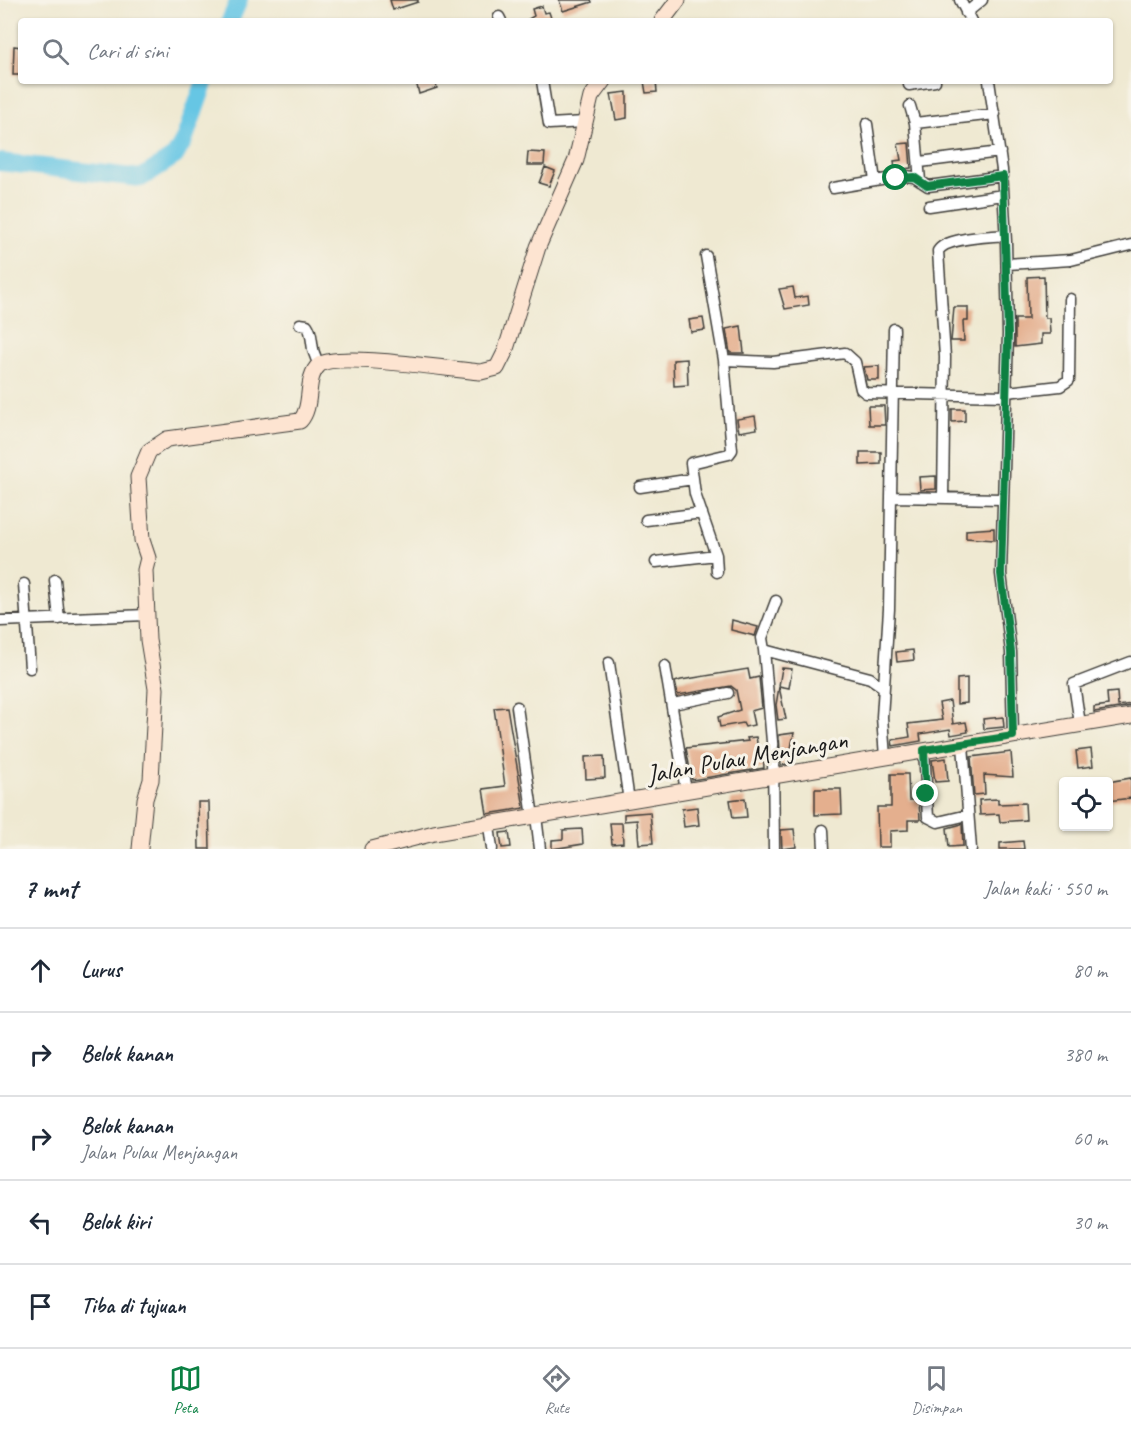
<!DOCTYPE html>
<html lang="id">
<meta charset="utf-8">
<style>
body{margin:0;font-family:Caveat,sans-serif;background:#f6f6f7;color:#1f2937}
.controls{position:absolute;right:18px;bottom:18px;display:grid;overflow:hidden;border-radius:6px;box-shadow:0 2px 4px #0004}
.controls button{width:54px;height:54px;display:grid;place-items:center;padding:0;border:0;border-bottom:2px solid #e0e1e3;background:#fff;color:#1f2937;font:30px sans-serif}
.stop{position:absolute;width:18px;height:18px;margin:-14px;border:4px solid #0b8043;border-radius:50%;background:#fff}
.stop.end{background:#0b8043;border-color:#fff;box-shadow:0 2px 6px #0008}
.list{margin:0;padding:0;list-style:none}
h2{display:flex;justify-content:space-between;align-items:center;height:78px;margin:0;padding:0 24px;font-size:26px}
h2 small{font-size:20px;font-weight:400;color:#747a83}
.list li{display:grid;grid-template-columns:39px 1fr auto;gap:18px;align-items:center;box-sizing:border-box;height:84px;padding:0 24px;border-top:2px solid #e0e1e3}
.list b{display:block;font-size:22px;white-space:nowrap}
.list p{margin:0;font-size:20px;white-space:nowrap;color:#747a83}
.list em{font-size:20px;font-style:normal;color:#747a83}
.icon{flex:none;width:33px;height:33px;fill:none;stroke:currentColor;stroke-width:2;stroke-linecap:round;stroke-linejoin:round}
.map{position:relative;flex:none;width:1131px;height:849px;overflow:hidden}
.search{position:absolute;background:#fff;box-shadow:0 2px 4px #0004;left:18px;right:18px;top:18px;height:66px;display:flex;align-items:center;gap:15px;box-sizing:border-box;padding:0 21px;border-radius:6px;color:#747a83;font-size:22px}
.sheet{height:498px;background:#fff}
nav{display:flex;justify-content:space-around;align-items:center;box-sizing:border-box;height:84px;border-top:2px solid #e0e1e3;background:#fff;font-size:16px;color:#747a83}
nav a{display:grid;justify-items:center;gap:3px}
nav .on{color:#0b8043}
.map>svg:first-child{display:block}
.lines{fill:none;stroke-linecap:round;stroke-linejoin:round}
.river{stroke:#66c6e4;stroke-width:18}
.building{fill:#e4af8e}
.street-casing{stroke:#3c3b37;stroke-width:13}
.secondary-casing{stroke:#3c3b37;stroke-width:17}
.street{stroke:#fff;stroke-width:10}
.secondary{stroke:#fde4d1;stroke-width:15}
.route{stroke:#0b8043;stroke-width:8}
.labels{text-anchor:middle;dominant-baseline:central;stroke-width:6;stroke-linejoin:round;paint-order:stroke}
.street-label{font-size:26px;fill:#1c1c1c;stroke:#f7f3e8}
</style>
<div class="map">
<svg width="1131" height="849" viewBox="0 0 1131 849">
<rect width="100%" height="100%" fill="#f7f3e8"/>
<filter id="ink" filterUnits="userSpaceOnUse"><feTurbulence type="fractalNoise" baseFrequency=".0167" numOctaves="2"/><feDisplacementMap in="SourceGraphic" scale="12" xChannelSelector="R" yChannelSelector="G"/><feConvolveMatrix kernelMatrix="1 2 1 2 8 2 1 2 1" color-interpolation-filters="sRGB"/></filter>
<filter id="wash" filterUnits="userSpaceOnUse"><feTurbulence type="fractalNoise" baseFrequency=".008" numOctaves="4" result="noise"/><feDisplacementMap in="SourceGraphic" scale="24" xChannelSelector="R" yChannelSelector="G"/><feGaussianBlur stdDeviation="1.35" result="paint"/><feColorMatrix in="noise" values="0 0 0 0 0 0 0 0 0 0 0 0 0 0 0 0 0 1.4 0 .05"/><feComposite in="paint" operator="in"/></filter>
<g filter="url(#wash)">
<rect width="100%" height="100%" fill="#efe9d2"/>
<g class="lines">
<!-- river -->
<path class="river" d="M230,21L239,0
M0,162L141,178L175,156L184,140L205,81"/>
</g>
<g id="blocks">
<!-- building -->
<path class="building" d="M390,0H418V2L393,10Z
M559,0H591L592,2L563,11Z
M542,6L544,13L549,12L552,21H525L534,16L532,9Z
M14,46L21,47V75H13Z
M416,81H435L437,88L419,94Z
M644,81H656L657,92L646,93Z
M627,92V118L616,120L611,94Z
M909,143L911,168L895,170L894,161L901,160L898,144Z
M528,152L545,153L544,165H527Z
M545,167L555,171L549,186L539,183Z
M1044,276L1045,318H1049L1050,334H1041V344L1015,347V319H1028L1027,277Z
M793,287L795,298L808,296L809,305L785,309L779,289Z
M954,307H968V321H963L964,341H951Z
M703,318L705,330L691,332L689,320Z
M741,326L744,353H730L726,329Z
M687,359L688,385L674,386L673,360Z
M879,366V380H867L864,367Z
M868,406H884L885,425H869Z
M952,409H965V421L952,422Z
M755,416L757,429L739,432L737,419Z
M860,452H881V464L860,465Z
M936,476V489L920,490L919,477Z
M994,528V540L966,538V530Z
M732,620L758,627L755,636L731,630Z
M913,650L914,660L897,662L896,652Z
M782,668L792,669L789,688L779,686Z
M748,669L750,679L759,677L762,708L751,711L754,725L745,727L743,723L720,727L718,717L740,710L736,690L731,686L678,695L675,682L681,680Z
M967,678V703L957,704V679Z
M779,687L786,719L778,720L776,705Z
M1117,692L1118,706L1131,704V706L1094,712V707L1108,705L1107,693Z
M950,701L953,724L966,722L968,732L951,735L950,729L920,734L921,741L893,746L892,740L910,737L908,724L942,720L939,703Z
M507,707L524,808L487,814L483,789L505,786L494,708Z
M1003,717L1004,727L984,729L983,719Z
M794,733L788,764L781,765L779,735Z
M756,737L759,754H763L764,768L692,780L686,748L748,741L747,738Z
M1091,749L1093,766L1078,768L1076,751Z
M1011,752L1013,777L984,775L985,794L974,795L971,757Z
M604,756L605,778L586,779L585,757Z
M946,758L948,781L935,782L932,760Z
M891,774H908L909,800H919L920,820H908V830L890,831V847H878L877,807H891Z
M1131,778V798L1108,801V782Z
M815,789H841L842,814L815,815Z
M745,798L747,817L733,818L730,800Z
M998,799V804L1025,803L1026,820L1000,822L999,814L980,815L979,800Z
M198,802H209L210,849H199Z
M697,807L699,825L684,827L682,809Z
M650,812L653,843L639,844L637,820L624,821V814Z
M610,823H622L623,843L612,844Z
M962,824L963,846L949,847L947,828Z
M582,829L583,844L552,849V840L563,839V830Z
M794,829L796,847L782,849L781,830Z
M509,832L511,847L502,848L500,833Z
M1023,841L1024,849H1000V843Z"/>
</g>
</g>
<g filter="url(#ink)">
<use href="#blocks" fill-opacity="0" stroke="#3c3b37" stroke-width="1.5"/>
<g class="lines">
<!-- street casing -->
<g class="street-casing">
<path id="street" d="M960,0L971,21
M966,13L982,0
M499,17L501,21
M542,81L549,124L585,122
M989,81L1002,170L1006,242L1008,334L1001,574L1011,652L1013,736
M909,85L935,81
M910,106L915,123L920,181
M915,123L995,114
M867,124L875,181
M920,162L1000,152
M833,188L905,176L914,177L928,186L1003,176
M929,206L1003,195
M706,256L724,360L732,450L729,454L691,463L695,494L716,555L717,572
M1007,264L1071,260L1131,245
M300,324L307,325C315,336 308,348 320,365
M724,360L773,362L845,353L855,362L861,389L866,393L1006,396
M1007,392L1060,386L1069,380L1070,299
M640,487L693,479
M892,497L1003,499
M943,498L945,357L938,251C946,237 989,237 1005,235
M646,520L702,513
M656,562L716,555
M55,580L59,619
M24,584L30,668
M776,601L762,638L764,650L870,678L883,687
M0,621L146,615
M764,650L773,753L774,849
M609,663L629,801
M665,666L686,791
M673,704L728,693
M517,707L533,817
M1080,724L1074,684L1131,662
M963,745L971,849
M924,750L928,817L938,822L968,815
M885,757L882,717L889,609L894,329
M536,816L540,849
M489,825L492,849
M823,830L824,849"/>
</g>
<!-- secondary casing -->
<g class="secondary-casing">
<path id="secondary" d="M662,21L678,0
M140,849L145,799L151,780L156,689L148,640L145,570L148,558L142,540L138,477L149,451L167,439L300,421C314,406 304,378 319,365C336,351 454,370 481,372L497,368L505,352L538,247L576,160L591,97L603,81
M372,849L434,833L1131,716"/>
</g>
<!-- street -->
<use href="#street" class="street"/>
<!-- secondary -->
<use href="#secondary" class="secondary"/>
</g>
</g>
<g class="lines" filter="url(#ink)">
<!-- route -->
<path class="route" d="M896,178L914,177L927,186L1003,176L1008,334L1001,574L1011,652L1013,736L924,750L926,794"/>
</g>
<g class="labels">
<!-- street labels -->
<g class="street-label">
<text transform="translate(747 757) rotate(-10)">Jalan Pulau Menjangan</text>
</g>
</g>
</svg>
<div class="controls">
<button><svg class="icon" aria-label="locate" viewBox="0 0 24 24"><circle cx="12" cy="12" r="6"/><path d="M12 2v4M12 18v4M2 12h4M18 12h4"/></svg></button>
</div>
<div class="stop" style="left:896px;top:178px"></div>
<div class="stop end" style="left:926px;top:794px"></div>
<div class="search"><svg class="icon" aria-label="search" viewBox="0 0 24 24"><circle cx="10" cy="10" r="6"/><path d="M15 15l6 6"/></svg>Cari di sini</div>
</div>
<section class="sheet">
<h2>7 mnt<small>Jalan kaki · 550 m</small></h2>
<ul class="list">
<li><svg class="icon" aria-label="ahead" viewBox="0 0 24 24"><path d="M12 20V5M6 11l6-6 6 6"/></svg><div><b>Lurus</b></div><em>80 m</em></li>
<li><svg class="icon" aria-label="right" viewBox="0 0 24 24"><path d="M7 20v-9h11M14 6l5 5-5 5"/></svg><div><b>Belok kanan</b></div><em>380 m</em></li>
<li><svg class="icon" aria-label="right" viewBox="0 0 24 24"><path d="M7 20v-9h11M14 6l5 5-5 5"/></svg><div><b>Belok kanan</b><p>Jalan Pulau Menjangan</p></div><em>60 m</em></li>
<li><svg class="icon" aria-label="left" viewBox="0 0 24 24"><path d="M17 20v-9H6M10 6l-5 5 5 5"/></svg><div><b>Belok kiri</b></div><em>30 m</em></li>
<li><svg class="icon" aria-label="arrive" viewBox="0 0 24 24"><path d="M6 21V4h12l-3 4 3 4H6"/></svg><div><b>Tiba di tujuan</b></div></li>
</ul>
</section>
<nav>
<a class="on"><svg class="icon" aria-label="map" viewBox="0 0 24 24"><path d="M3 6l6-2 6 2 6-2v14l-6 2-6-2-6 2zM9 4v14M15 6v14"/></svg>Peta</a>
<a><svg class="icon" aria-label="directions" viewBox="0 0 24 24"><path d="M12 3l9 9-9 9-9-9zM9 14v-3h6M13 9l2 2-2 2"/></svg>Rute</a>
<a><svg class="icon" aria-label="saved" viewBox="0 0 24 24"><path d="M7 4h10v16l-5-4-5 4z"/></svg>Disimpan</a>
</nav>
